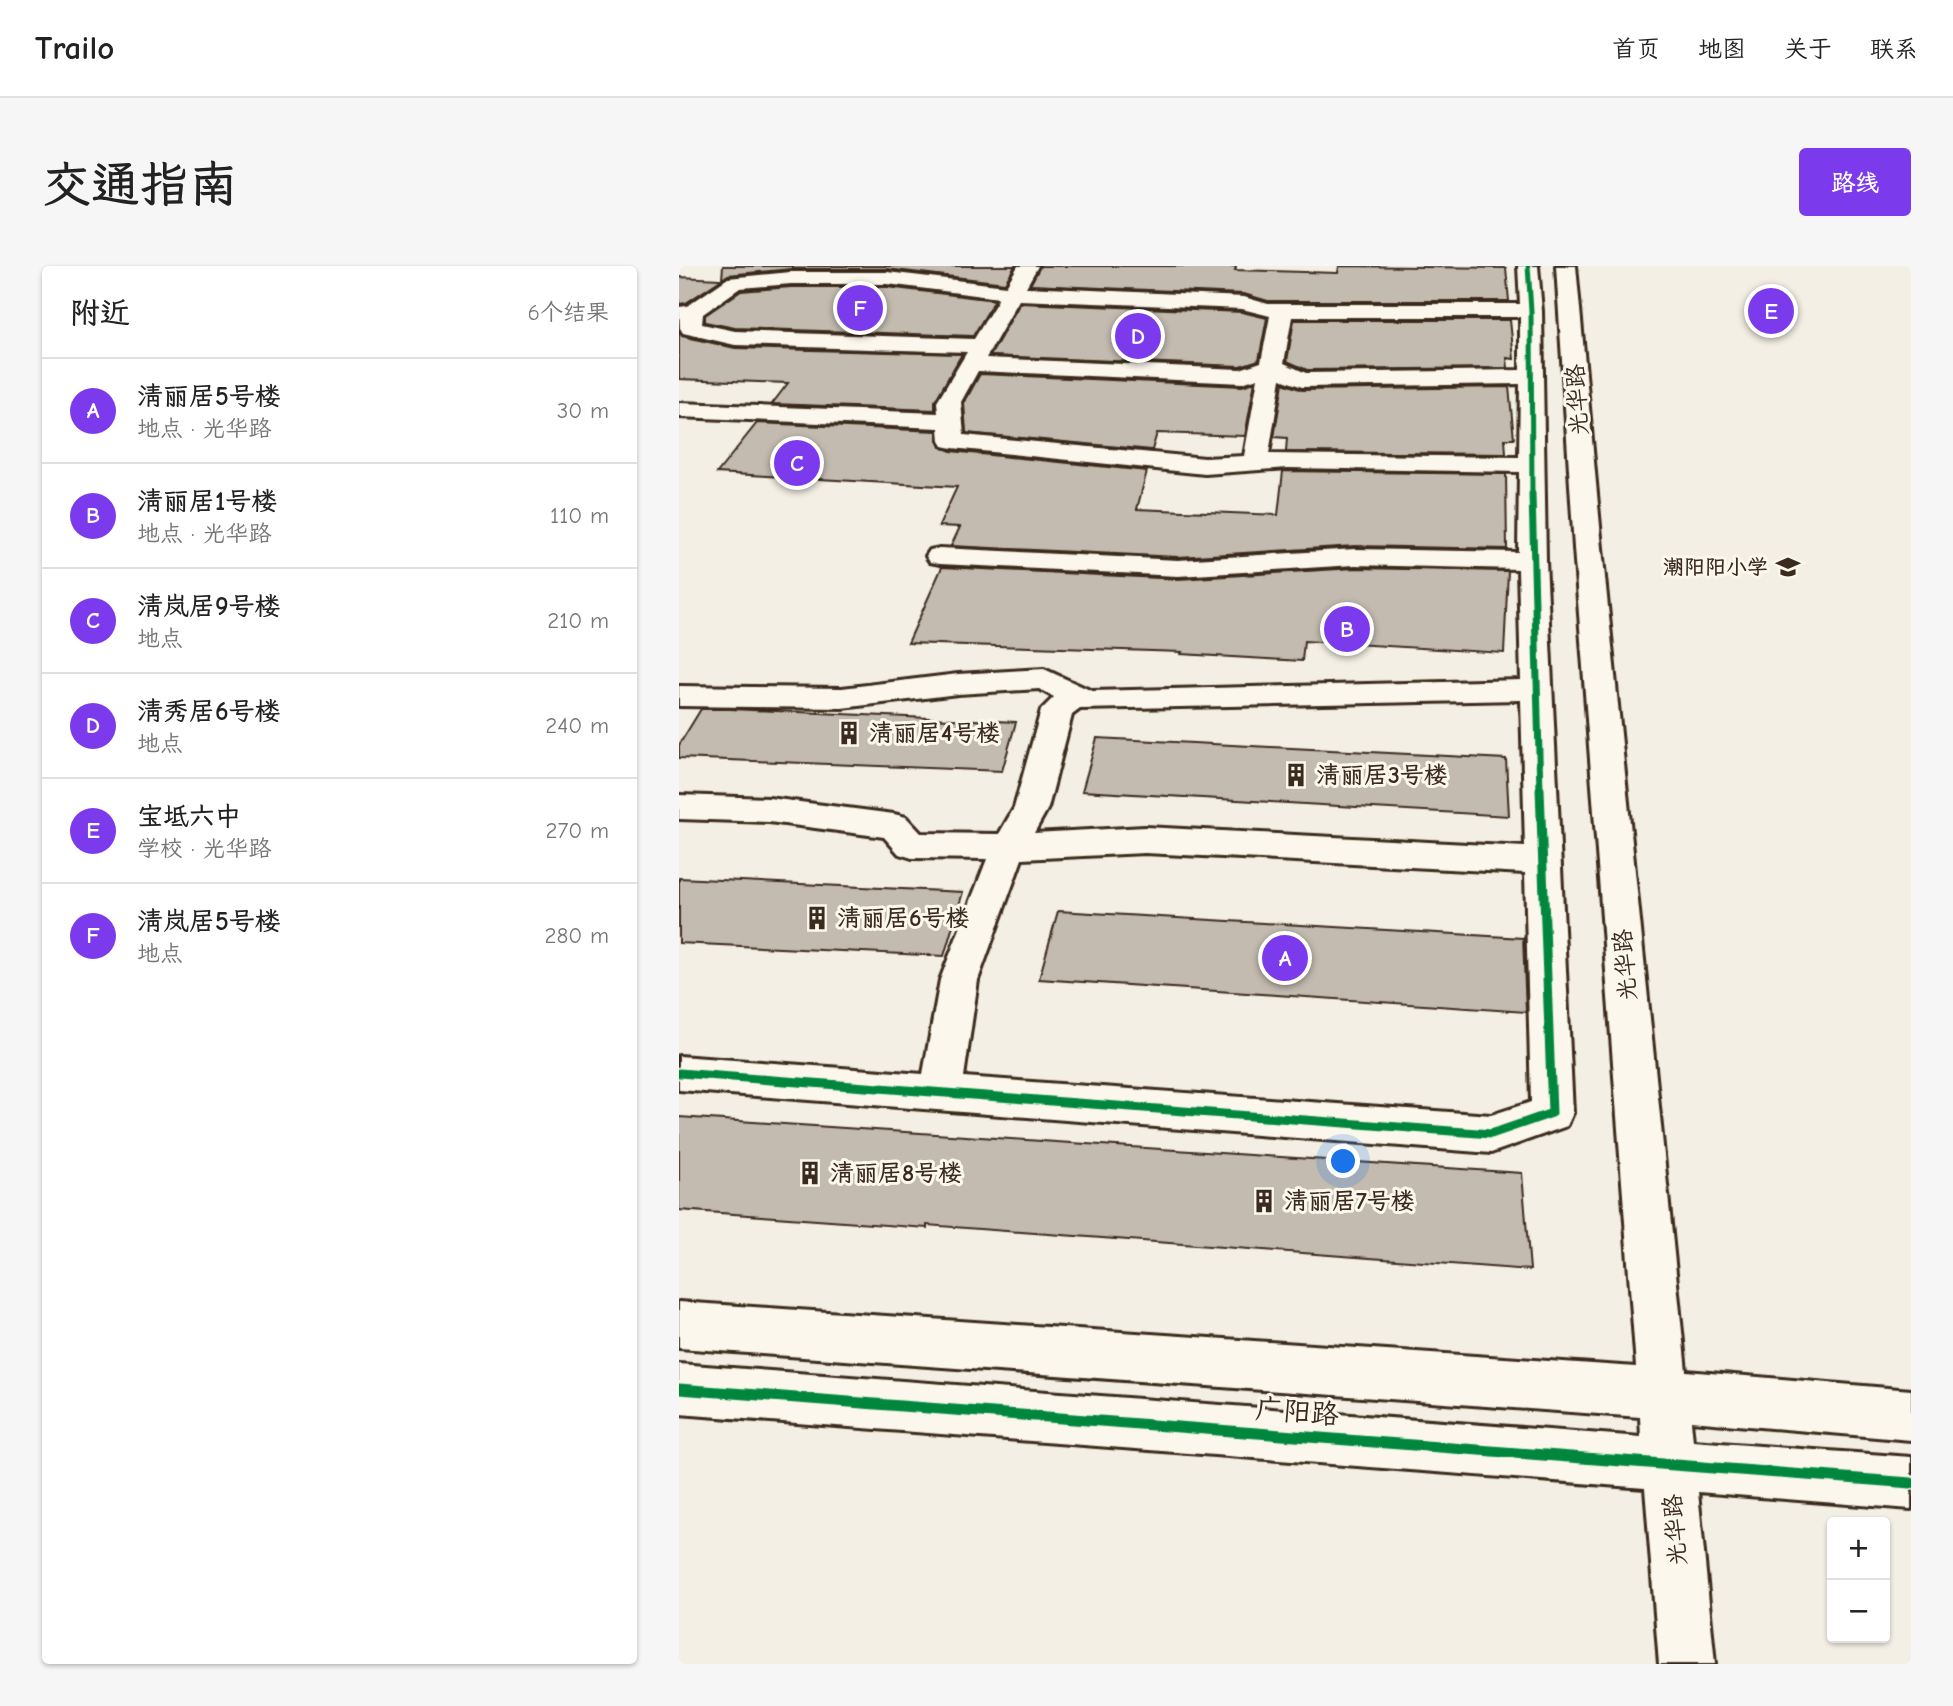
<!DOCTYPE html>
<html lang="zh">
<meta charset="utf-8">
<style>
body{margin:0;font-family:"Comic Neue","LXGW WenKai TC",sans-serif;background:#f6f6f6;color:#222}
.controls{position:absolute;right:21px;bottom:21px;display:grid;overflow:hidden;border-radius:7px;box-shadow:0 2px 5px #0004}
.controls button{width:63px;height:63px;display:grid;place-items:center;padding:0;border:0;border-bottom:2px solid #e0e0e0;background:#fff;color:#222;font:35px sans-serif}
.you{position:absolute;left:665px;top:896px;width:24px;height:24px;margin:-18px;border:5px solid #fff;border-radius:50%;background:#1a73e8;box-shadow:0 0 0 10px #1a73e833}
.badge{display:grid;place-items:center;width:46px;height:46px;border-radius:50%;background:#7c3aed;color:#fff;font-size:23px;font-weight:700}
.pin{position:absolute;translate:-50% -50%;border:4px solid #fff;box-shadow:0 2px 7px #0006}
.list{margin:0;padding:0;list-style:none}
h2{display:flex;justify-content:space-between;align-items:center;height:91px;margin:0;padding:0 28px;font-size:30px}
h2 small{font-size:23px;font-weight:400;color:#767676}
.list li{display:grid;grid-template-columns:46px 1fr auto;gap:21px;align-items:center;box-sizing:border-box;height:105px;padding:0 28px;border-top:2px solid #e0e0e0}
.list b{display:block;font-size:26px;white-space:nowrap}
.list p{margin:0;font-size:23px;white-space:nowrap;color:#767676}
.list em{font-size:23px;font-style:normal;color:#767676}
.map{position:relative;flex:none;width:1232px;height:1398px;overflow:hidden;border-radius:7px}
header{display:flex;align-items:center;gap:42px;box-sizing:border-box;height:98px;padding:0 35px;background:#fff;border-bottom:2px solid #e0e0e0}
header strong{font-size:33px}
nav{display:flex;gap:38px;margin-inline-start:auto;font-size:24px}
.intro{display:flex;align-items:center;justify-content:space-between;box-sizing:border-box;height:168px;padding:0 42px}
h1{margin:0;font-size:49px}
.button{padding:18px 32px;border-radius:7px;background:#7c3aed;color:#fff;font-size:24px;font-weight:700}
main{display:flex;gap:42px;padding:0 42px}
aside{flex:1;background:#fff;border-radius:7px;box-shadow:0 2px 5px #0004}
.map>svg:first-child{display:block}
.building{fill:#c3bbb0;stroke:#3b2a1e;stroke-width:2}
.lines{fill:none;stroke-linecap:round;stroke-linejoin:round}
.street-casing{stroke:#3b2a1e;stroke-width:6}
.secondary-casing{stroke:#3b2a1e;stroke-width:6}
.street{fill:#fbf7ec;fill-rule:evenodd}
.secondary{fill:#fbf7ec;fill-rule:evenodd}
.cycleway-far3-casing{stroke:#fbf7ec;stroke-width:8}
.cycleway-far2-casing{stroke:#fbf7ec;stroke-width:10}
.cycleway-far1-casing{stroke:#fbf7ec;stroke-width:13}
.cycleway-casing{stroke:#fbf7ec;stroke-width:16}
.cycleway-far3{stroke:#00873e;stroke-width:5}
.cycleway-far2{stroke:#00873e;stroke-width:7}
.cycleway-far1{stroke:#00873e;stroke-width:9}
.cycleway{stroke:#00873e;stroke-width:11}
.labels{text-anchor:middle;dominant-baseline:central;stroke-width:6;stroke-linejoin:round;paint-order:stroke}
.far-poi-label{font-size:21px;font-weight:bold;fill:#3b2a1e;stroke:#fbf7ec;text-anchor:end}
.street-label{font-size:24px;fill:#3b2a1e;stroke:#fbf7ec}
.poi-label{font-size:24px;font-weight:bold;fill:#3b2a1e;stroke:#fbf7ec;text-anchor:start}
.near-street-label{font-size:28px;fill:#3b2a1e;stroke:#fbf7ec}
</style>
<header>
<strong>Trailo</strong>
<nav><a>首页</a><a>地图</a><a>关于</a><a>联系</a></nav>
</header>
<div class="intro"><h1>交通指南</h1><a class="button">路线</a></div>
<main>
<aside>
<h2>附近<small>6个结果</small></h2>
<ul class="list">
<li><span class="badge">A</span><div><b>清丽居5号楼</b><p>地点 · 光华路</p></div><em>30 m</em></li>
<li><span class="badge">B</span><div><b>清丽居1号楼</b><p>地点 · 光华路</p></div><em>110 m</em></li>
<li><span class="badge">C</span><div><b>清岚居9号楼</b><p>地点</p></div><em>210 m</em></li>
<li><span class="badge">D</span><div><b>清秀居6号楼</b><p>地点</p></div><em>240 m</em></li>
<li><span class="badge">E</span><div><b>宝坻六中</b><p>学校 · 光华路</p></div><em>270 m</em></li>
<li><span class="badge">F</span><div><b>清岚居5号楼</b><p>地点</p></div><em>280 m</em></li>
</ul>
</aside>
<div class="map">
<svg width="1232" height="1398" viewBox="0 0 1232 1398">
<rect width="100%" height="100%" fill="#f3efe4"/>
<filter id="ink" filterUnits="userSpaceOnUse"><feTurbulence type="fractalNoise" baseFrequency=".0143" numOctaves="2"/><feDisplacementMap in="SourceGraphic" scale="14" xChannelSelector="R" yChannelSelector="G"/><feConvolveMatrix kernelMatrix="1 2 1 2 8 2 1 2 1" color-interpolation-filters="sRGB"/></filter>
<g filter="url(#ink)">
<!-- building -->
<path class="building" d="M44,0H336L326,17L208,3H112L49,9L43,13Z
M361,0H557L556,4L659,7L660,0L827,2L830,35H589L565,28L351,19Z
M0,11L43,13L7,37L0,38Z
M112,21H208L316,34L294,70L56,62L26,56V49L62,25Z
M341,37L563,46L588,52L580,94L561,100L311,90Z
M615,54H831L835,93L828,92L829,102L628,104L608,95Z
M0,65L3,70L56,82L283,88L256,135V144L93,138L109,117L0,113Z
M301,108L563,120L576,116L566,170L478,167L473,184L287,167L285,137Z
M604,117L623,124L830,121L835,173H826L827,188L607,186L608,172L595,171Z
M78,157L258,165L262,181L272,185L468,205L458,243L599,249L604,205L827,208L828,283L676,280L499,291L272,280L281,261L260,260L278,221L38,207Z
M263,301L499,313L676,302L829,305L825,387L625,375L623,395L502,388L503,386L229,377Z
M22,443H51L337,456L323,505L0,492V479Z
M418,472L827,493L830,550L403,525Z
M0,612L284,626L265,690L0,677Z
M379,645L844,672L847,746L360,713Z
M0,851L843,907L851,1004L248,959V962L0,944Z"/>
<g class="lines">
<!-- street casing -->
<g class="street-casing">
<path id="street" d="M339,0H359L347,21L565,31L589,38H841L839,0H859L863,45L867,295L894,847L888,860L812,887L0,824V790L244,808L261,714L308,593L233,592L220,588L205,571L90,556L0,553V529L90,532L215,548L227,551L242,567L320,568L335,542L362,444L375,431L360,423L279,428L163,442L0,440V420L163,422L279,408L365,403L413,425L842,414L839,303L676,299L499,310L261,298L251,296L247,290L251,284L261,282L499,294L676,283L839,286L840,206L609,202L526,208L273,182L264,180L261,175L260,162L0,151V137L259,147L258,136L288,86L56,79L4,67L1,62L0,41L8,40L49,12L112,6H208L327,20ZM112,18H208L320,32L295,73L56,65L23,58L24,48L61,22ZM340,34L563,43L591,50L582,96L561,103L307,92ZM613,51H841V104L627,107L605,97ZM299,105L563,117L579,112L565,190L526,192L285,169L282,136ZM602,113L623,121L841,118L840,191L590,188ZM842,434L846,581L466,561L355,567L369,542L393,449L401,443ZM466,587L846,607L852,836L812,849L285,811L299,714L343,593Z"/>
</g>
<!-- secondary casing -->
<g class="secondary-casing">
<path id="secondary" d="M877,0H897L923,282L1007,1105L1232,1124V1174L1012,1155L1014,1175L1232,1191V1243L1019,1226L1036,1398H980L966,1222L0,1148V1098L962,1171L961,1151L0,1082V1036L957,1101L895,282Z"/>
</g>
<!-- street -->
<use href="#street" class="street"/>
<!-- secondary -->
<use href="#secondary" class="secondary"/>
<!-- cycleway-far3 casing -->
<g class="cycleway-far3-casing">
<path id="cycleway-far3" d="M849,0L852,45L853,230"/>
</g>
<!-- cycleway-far2 casing -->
<g class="cycleway-far2-casing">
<path id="cycleway-far2" d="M853,228L861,525"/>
</g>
<!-- cycleway-far1 casing -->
<g class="cycleway-far1-casing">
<path id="cycleway-far1" d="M0,807L812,868L873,847L861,523"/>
</g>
<!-- cycleway casing -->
<g class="cycleway-casing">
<path id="cycleway" d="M0,1123L1232,1217"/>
</g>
<!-- cycleway-far3 -->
<use href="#cycleway-far3" class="cycleway-far3"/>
<!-- cycleway-far2 -->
<use href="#cycleway-far2" class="cycleway-far2"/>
<!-- cycleway-far1 -->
<use href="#cycleway-far1" class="cycleway-far1"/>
<!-- cycleway -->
<use href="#cycleway" class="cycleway"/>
</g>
</g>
<!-- icons -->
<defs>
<g id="school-bare" transform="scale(1.89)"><path d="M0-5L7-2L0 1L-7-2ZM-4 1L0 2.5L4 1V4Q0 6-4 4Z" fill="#3b2a1e" stroke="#fbf7ec" stroke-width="2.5" paint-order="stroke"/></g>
<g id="building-bare" transform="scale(1.89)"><path d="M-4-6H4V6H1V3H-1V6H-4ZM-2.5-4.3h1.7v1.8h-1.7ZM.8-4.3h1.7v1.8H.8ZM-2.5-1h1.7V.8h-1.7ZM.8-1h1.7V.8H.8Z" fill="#3b2a1e" stroke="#fbf7ec" stroke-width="2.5" paint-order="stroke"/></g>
</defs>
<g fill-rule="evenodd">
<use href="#school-bare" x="1109" y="301"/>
<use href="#building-bare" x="170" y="467"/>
<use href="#building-bare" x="617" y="509"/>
<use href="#building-bare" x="138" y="652"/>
<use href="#building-bare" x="131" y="907"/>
<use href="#building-bare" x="585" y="935"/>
</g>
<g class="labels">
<!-- far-poi labels -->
<g class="far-poi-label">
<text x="1089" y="301">潮阳阳小学</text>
</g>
<!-- street labels -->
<g class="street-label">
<text transform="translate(898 134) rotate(-94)">光华路</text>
<text transform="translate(946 699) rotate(-95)">光华路</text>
<text transform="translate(996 1264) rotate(-95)">光华路</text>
</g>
<!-- poi labels -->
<g class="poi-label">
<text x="190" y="467">清丽居4号楼</text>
<text x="637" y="509">清丽居3号楼</text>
<text x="158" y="652">清丽居6号楼</text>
<text x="151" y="907">清丽居8号楼</text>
<text x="605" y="935">清丽居7号楼</text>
</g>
<!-- near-street labels -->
<g class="near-street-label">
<text transform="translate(618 1146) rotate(4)">广阳路</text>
</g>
</g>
</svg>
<div class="controls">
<button>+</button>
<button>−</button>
</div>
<div class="you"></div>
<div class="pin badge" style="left:606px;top:692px">A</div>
<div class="pin badge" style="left:668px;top:363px">B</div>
<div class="pin badge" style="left:118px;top:197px">C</div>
<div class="pin badge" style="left:459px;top:70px">D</div>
<div class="pin badge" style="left:1092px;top:45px">E</div>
<div class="pin badge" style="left:181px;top:42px">F</div>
</div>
</main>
